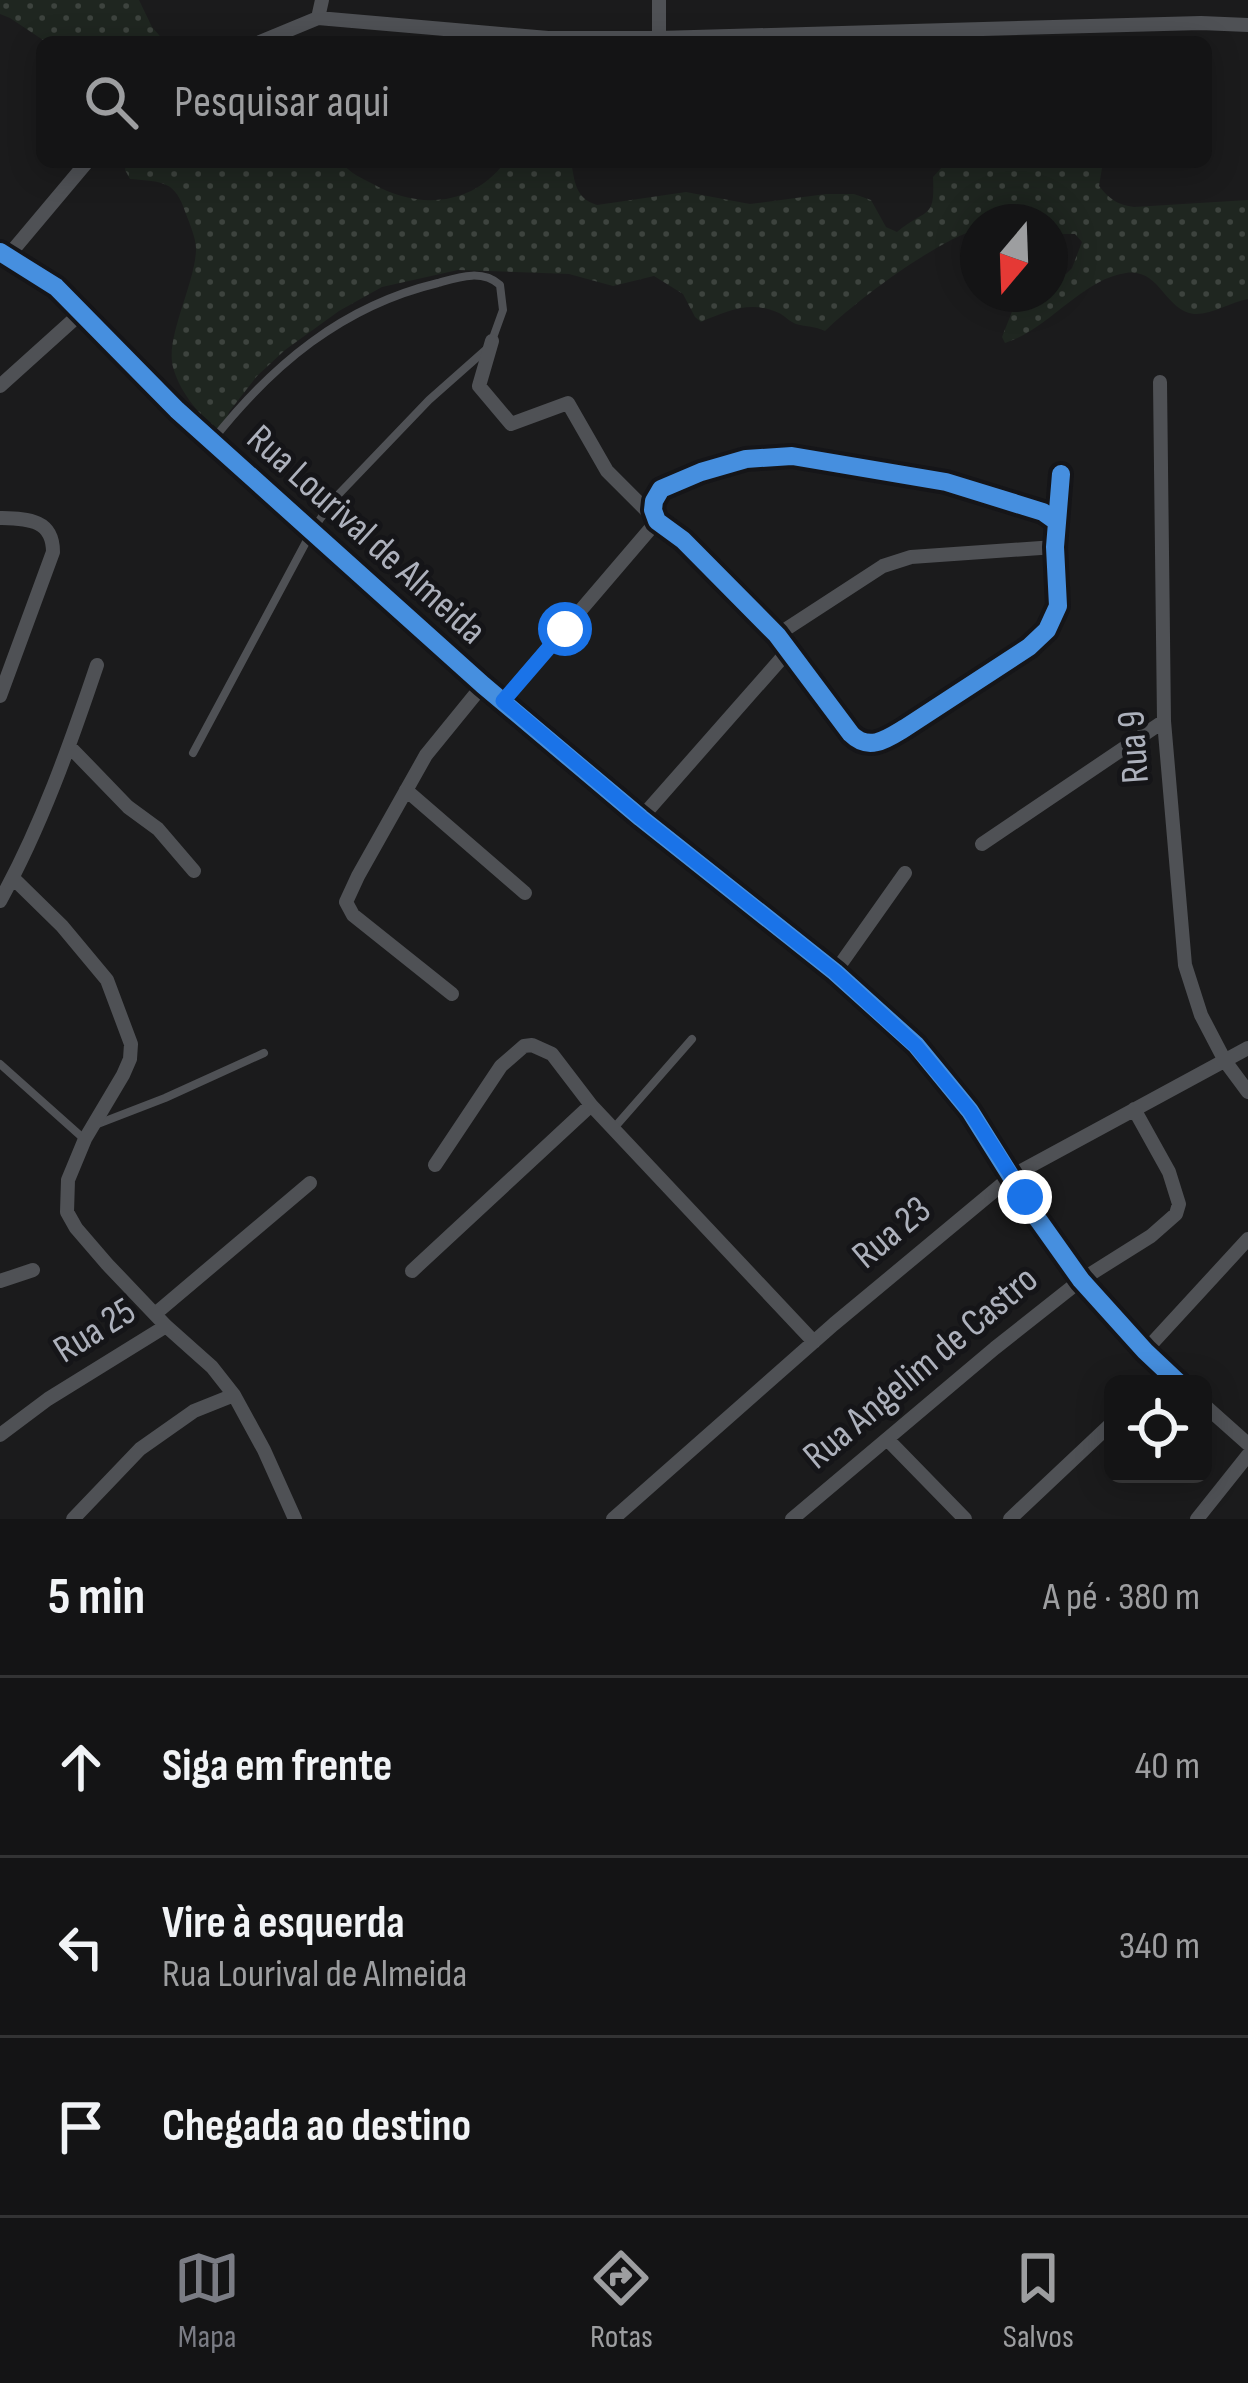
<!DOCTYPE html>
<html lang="pt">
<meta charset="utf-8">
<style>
body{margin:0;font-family:"Sofia Sans Condensed",sans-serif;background:#212122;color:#f1f3f6}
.controls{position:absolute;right:36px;bottom:36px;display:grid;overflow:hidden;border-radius:18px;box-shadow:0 6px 30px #0003}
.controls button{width:108px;height:108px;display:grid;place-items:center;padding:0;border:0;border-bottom:3px solid #333334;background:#141415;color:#f1f3f6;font:60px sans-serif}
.compass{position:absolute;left:960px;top:204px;width:108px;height:108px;border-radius:50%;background:#141415;box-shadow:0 6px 30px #0003;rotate:199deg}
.stop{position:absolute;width:36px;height:36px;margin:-27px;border:9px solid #1a73e8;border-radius:50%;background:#fff}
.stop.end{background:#1a73e8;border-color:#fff;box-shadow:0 3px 12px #0008}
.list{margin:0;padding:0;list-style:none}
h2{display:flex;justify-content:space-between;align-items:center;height:156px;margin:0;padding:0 48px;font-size:51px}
h2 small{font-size:39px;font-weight:400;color:#9d9ea0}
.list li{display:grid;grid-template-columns:78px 1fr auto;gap:36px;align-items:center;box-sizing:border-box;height:180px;padding:0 48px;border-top:3px solid #333334}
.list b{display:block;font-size:45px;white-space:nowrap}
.list p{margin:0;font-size:39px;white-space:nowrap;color:#9d9ea0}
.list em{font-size:39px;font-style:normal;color:#9d9ea0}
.icon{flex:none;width:66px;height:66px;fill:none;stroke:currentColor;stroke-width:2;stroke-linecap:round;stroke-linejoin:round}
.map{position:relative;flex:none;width:1248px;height:1519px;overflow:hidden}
.search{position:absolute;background:#141415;box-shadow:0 6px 30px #0003;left:36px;right:36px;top:36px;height:132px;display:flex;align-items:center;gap:30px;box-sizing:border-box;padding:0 42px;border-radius:18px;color:#9d9ea0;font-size:45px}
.sheet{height:696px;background:#141415}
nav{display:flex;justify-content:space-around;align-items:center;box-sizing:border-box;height:168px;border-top:3px solid #333334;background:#141415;font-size:33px;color:#9d9ea0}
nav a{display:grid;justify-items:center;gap:6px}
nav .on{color:#7a7c84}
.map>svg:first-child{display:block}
.grass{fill:url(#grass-dots)}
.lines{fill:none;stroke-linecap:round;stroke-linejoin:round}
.lane{stroke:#4f5155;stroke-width:8}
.street{stroke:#4f5155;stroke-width:14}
.cycleway-casing{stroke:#151518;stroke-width:26}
.cycleway{stroke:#468fdf;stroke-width:18}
.route{stroke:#1a73e8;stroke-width:15}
.labels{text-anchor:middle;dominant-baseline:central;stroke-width:10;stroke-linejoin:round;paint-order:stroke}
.street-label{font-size:39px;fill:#adb1bc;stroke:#151518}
</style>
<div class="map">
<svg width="1248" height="1519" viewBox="0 0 1248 1519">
<defs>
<pattern id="grass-dots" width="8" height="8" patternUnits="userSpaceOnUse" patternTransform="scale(3)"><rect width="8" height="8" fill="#1f2620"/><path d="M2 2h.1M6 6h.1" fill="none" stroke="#3d433e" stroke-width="1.8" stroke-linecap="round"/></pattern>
</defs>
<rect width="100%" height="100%" fill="#1b1b1c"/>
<!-- grass -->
<path class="grass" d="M0,0H139L152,27L165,42H46L10,18L0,14Z
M126,162H341C350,173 361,178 373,184C419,210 472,206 505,162H571C575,182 575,198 597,205L686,192L750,204L826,194H854L871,200L886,227L897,232C928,207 935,220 933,177L944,165C985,162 1023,163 1064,164C1076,165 1090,162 1103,162L1099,186C1109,199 1118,205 1134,207L1248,200V299C1231,302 1212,315 1194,314C1165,311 1160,268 1126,273C1082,279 1048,330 1005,343L1002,337L1019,294H1050V266L1066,274L1072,268L1082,242L1075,234H1050V222H978V229C936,241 858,299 825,331C815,326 807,327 796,324C790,322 785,316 779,313C751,300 727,311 701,322L695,317L683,294L654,276L613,286L569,274L458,270L382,287L339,311L285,350L257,376L229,412L220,435C201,415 180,394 173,367C165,338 195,284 196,250C196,238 190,225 186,214C175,180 163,182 130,179L125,170Z"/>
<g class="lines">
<!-- lane -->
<path class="lane" d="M193,753L313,529L336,497L429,400L490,346L503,310L500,285C482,269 459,277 438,283C342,306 272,365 212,441
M0,1064L83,1138
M95,1125L165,1098L264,1053
M614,1128L692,1039"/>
<!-- street -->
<path class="street" d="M318,18L322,0
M659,38V0
M260,42L318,18L548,38H659L1201,23L1248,25
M0,252L56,287L177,410L483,685L641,818L835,972L916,1045L970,1111L1037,1218L1081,1280L1145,1351L1180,1384
M8,256L87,162
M492,341L479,386L511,424L568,403L607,471L657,521L503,701
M1160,382L1164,721L1185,965L1201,1015L1225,1061L1248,1092
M0,386L81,313
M0,518C28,519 53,519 53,552L0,696
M1057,522L1043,512L946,482L792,456L746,459L701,472L661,489L654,501L653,510L657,521L683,540L777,635L851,734C869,752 887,739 905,728L1029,647L1047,630L1058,606L1055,547L1061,474
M777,635L883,566L911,557L1055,547
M69,746L128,807L158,829L194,871
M406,790L525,893
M641,818L788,651
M982,844L1164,721
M13,878L62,926L107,980L131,1044L130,1059L123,1075L85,1139L68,1180L67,1212L76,1228L107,1264L166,1326L212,1367L234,1395L264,1450L295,1519
M0,901C41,827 70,745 97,665
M835,972L905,873
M452,994L353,915L346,902L358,876L426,755L483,685
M435,1165L501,1066L524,1046L532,1045L552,1054L591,1105L814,1342
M412,1271L591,1105
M0,1281L33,1270
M155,1314L310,1183
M1145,1351L1248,1239
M1203,1404L1248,1444
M0,1435L48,1399L166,1326
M888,1440L965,1519
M73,1519L140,1449L194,1411L234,1395
M613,1519L834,1324L1012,1176L1248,1048
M792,1519L995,1348L1081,1280L1151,1236L1176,1214L1179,1204L1169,1172L1134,1109
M1010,1519L1113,1422
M1197,1519L1248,1455"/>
<!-- cycleway casing -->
<g class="cycleway-casing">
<path id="cycleway" d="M0,252L56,287L177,410L483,685L641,818L835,972L916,1045L970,1111L1037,1218L1081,1280L1145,1351L1180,1384
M1057,522L1043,512L946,482L792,456L746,459L701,472L661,489L654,501L653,510L657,521L683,540L777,635L851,734C869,752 887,739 905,728L1029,647L1047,630L1058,606L1055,547L1061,474"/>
</g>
<!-- cycleway -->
<use href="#cycleway" class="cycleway"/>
</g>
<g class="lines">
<!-- route -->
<path class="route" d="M565,629L503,701L641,818L835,972L916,1046L970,1111L1025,1197"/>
</g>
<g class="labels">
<!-- street labels -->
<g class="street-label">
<text transform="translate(366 535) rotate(42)">Rua Lourival de Almeida</text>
<text transform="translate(1134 747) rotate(-94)">Rua 9</text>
<text transform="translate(892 1233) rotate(-40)">Rua 23</text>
<text transform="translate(95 1331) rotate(-32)">Rua 25</text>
<text transform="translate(921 1368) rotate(-40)">Rua Angelim de Castro</text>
</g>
</g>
</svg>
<div class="controls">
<button><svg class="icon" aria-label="locate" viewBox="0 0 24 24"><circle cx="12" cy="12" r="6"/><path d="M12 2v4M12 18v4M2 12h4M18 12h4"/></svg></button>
</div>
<svg class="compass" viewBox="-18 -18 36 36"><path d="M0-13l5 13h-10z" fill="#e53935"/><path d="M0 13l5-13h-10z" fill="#9d9ea0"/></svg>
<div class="stop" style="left:565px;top:629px"></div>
<div class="stop end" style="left:1025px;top:1197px"></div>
<div class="search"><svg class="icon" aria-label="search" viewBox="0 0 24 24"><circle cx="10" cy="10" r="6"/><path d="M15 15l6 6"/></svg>Pesquisar aqui</div>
</div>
<section class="sheet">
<h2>5 min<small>A pé · 380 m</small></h2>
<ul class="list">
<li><svg class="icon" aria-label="ahead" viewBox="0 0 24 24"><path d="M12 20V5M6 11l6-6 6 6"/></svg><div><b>Siga em frente</b></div><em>40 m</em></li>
<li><svg class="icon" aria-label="left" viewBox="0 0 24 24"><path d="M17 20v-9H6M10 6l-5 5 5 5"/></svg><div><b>Vire à esquerda</b><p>Rua Lourival de Almeida</p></div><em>340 m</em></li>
<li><svg class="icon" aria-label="arrive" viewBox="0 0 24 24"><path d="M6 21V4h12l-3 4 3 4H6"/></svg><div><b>Chegada ao destino</b></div></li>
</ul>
</section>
<nav>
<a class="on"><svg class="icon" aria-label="map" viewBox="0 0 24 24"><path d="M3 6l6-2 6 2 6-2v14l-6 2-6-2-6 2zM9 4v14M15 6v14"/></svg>Mapa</a>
<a><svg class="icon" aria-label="directions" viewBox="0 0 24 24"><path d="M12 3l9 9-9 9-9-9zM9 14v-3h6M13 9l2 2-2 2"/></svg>Rotas</a>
<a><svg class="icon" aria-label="saved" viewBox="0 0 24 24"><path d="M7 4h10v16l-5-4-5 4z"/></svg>Salvos</a>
</nav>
